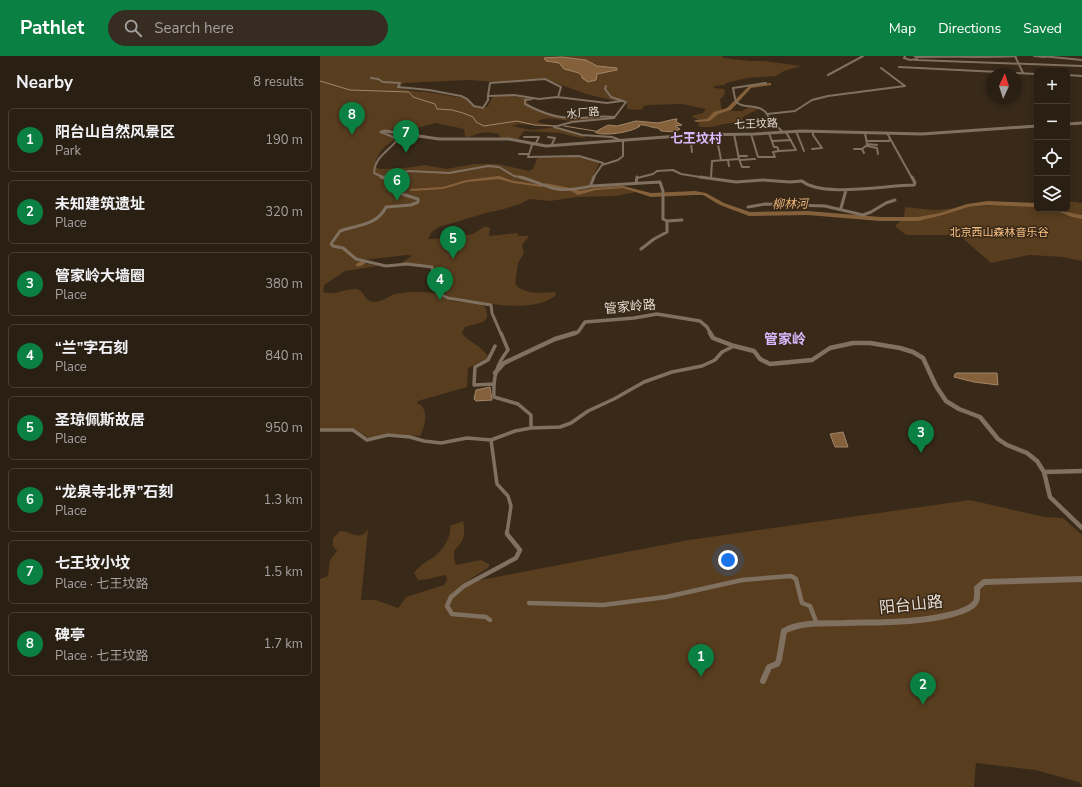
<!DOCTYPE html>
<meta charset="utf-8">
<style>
body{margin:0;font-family:"Nunito Sans","Noto Sans SC",sans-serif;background:#362c21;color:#f1f3f6}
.controls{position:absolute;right:12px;top:12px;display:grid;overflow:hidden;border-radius:6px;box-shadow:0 2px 6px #0003}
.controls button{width:36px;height:36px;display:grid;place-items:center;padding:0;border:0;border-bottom:1px solid #463d33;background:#2a1f13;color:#f1f3f6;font:20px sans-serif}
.compass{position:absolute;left:666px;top:12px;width:36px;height:36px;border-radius:50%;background:#2a1f13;box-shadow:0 2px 6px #0003;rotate:4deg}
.you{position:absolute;left:408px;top:504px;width:14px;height:14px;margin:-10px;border:3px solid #fff;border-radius:50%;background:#1a73e8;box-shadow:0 0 0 6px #1a73e833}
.badge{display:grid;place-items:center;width:26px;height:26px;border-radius:50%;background:#0b8043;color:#fff;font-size:13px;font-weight:700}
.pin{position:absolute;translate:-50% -33px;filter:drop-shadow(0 1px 2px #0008)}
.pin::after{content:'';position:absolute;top:21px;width:14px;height:12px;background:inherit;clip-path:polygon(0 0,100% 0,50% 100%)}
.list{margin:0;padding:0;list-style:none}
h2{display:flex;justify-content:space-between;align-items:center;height:52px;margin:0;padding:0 16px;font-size:17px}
h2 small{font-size:13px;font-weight:400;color:#a5a2a0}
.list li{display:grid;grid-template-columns:26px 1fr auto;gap:12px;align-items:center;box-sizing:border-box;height:64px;margin:0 8px 8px;padding:0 8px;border:1px solid #463d33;border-radius:6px}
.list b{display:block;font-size:15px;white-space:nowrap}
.list p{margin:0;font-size:13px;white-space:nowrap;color:#a5a2a0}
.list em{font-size:13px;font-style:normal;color:#a5a2a0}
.icon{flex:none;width:22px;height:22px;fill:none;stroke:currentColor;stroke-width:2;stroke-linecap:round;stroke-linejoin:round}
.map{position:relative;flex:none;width:762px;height:731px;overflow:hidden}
header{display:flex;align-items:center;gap:24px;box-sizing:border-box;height:56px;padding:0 20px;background:#0b8043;color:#fff}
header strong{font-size:19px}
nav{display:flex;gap:22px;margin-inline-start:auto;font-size:14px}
.search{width:280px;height:36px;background:#362c21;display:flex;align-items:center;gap:10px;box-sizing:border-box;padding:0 14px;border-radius:22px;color:#a5a2a0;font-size:15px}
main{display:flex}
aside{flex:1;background:#2a1f13}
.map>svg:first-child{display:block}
.green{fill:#583d1f}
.water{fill:#85613b;stroke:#a28668}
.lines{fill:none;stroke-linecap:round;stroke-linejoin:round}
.stream{stroke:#a28668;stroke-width:1}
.river{fill:#85613b;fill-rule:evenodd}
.minor-far3{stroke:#80705f;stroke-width:2}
.minor-far2{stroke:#80705f;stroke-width:3}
.minor-far1{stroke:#80705f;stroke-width:3.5}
.minor{stroke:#80705f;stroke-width:4.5}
.tertiary-far3{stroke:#80705f;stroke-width:3}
.tertiary-far2{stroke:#80705f;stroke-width:3.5}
.tertiary-far1{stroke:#80705f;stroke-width:4.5}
.tertiary{stroke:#80705f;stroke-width:6}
.labels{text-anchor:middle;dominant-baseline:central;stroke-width:3;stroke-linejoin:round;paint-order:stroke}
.far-street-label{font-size:11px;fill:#e6dcd2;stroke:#382919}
.far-park-label{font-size:11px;fill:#fac185;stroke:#382919}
.far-water-label{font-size:12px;font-style:italic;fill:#ecb478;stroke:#382919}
.far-quarter-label{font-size:13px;font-weight:bold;fill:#dab9fe;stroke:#382919}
.street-label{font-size:13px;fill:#e6dcd2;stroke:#382919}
.neighbourhood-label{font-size:14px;font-weight:bold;fill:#dab9fe;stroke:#382919}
.near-street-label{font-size:16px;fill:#e6dcd2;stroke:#382919}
</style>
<header>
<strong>Pathlet</strong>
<div class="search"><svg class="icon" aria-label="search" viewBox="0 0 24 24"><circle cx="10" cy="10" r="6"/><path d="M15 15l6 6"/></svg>Search here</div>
<nav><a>Map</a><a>Directions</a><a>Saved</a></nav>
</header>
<main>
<aside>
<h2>Nearby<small>8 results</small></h2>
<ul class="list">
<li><span class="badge">1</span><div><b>阳台山自然风景区</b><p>Park</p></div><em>190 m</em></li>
<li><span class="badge">2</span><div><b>未知建筑遗址</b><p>Place</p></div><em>320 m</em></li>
<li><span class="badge">3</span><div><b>管家岭大墙圈</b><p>Place</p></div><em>380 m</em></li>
<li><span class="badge">4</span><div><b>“兰”字石刻</b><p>Place</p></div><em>840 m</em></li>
<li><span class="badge">5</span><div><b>圣琼佩斯故居</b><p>Place</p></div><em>950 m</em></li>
<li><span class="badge">6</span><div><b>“龙泉寺北界”石刻</b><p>Place</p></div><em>1.3 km</em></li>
<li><span class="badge">7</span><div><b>七王坟小坟</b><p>Place · 七王坟路</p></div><em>1.5 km</em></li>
<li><span class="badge">8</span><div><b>碑亭</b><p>Place · 七王坟路</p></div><em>1.7 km</em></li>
</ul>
</aside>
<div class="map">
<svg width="762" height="731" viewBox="0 0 762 731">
<rect width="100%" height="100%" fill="#382919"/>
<!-- green -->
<path class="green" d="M0,0H402L404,2L430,5H444L481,10L464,15L456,20L427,22L406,27L404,29L394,30V32L404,33L405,35L404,40L400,43L402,55H422L429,51L440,52L423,61L422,65L425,69L419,71L413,67C402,67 390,74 378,70L379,64L371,60L383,57L386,53L362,48L329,49L324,50L321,54L307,53V45L294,42L297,44L295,45L266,38L226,23L177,26L149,24L83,27L78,32L93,35L107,36L144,42L155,51L163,53L168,50L173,40H190L216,43L206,44L211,52L249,63L285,61C274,64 263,65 252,65C242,65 225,59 217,66L236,70L234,71L198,68L192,70L211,74L238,71L267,81L261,82L239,77L204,75L198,83L180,82L179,78C173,77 167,76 161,77C154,78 153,81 145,81L144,73L116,67L93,73L78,72L61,76L77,84C66,86 55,100 55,111L60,113L85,112L105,109L126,113L154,108H178L209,115L213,113L217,103L221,101L259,100L280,106L269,128L270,130H302L316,134V136L296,140L257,141L230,145L210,143L200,148L184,153L166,157L119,171L112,176L108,183H114L153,178L165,170L170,172L169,180L197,177L199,180H208V182L205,185L202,189L204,197L198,207L195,228C204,239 222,237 235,236L236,239C214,259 156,246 129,241L124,237L123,222L114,213L109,210L81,207L92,200L87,199L42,204L39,206L58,210L25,215L4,229L3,236C17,240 24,232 36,233C45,234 44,246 55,246C61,246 66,242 72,239C77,237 84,237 90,236C98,236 107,236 115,237C122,238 127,244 134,245C141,247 159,246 164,250C167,253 167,258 167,262L163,266L145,271L142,277C150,288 161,288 169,302L148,312L147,331L98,345L97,347C110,352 105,371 100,380L71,378L49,382L35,373H0Z
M747,145L762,147V159L755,161L762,162V205L743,201L709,199L671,207L639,179H586L575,170L584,161L585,151L614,154L685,148L717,147V153H747Z
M650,444L725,461L743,462L762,479V730L759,726L715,714L656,707L654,731H0V523L8,520L10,504L17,495L13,490V482L20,475C31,475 40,486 48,473L41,544H56L78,552L86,541L124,529L127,524L126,520L124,519L109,523L98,524L94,517C104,503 118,504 127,485C129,480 131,475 130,470L143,465C146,479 144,485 134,495V503L136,509L161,504L169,508V511L145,527L369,484Z"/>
<!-- water -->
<path class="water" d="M242,1L266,4L277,10L297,12V14L277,18L276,24L268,26L262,22V20L259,17L244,13L239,7L226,5L224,2Z
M355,63H357L356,66L362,69L355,70L360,73L355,76L341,75L338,72C331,72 326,68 319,69L318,70H320C313,76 282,81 275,76L288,69L297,70L316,65L338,67Z
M637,317H677L678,329L654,326L634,321L635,318Z
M170,331L172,344L156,345L154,343L156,334Z
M523,376L528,391H515L510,378Z"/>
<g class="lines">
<!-- stream -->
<path class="stream" d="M0,25L30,34L89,36L93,41L115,48L117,53L132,54L143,57L153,61L156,66L164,70L197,65L215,69L236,70
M244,70L275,75"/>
<!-- river -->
<path class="river" d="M450,27H451V29L431,32L411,54L398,58L390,65L376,66L374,65L376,64L387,63L394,56L407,52L429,30Z
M179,120L194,125L222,129L224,130L222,131L193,127L179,123L147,126L123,133L91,135L89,134L91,133L123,131L146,124Z
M225,127L255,133L259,135L276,132L303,130L331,137L375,135L386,137L404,147L430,156L488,155L560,161H598L620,157L647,148L668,145L717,147V151L668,149L648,151L623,159L598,165H560L488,159L429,160L400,149L383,139H375L331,141L303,132L276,134L258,139L251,135L225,129Z
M732,153C743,153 752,158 762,159V163L752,161Z
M43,204L46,206C44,209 40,211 36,210V208Z"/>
<!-- minor-far3 -->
<path class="minor-far3" d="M585,0L584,2L590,4L597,3
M695,0L703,17
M714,0L724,1
M722,0L762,4
M597,1C630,0 663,2 696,0
M596,4L762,10
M579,11L717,18
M508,19L543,0
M747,19L762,20
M51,22L58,23L63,26L80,27L78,31L109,34L141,40L147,43L154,50L163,52L168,44V40L194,39L219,43L237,41L287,47L301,45
M446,27L413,32C414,36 414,41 416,45C421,54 439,46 447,58
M168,40L170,27L225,23L241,31L238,41
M212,43L205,44V48C220,56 239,63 256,62C269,62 281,59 294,61
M476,75L484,95
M61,76L78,83C69,95 55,100 54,117L65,122
M463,76L450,64L447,58L475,55L492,44L508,40L585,30L561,12
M449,77L454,91H457L459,95L476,94L466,76
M545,77L547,88L557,89
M567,77L592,122
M396,78L401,104
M431,78L438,101H455L453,96L459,95
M370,79L372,96
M204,81H219L216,87L212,89L208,101L259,100L283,107
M228,81L235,82L231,90
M453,85L471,84
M547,85H569L570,83
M547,90L557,92L558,98
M492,93L502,92L493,79V75
M534,93H542
M544,97L542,93L547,89
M199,98H208
M419,100H427
M419,103L422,111H429
M408,104L409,110
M420,104L435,103
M62,121L89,115L129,117L168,110L179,111L194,120L206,122
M273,122L282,109L298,104L303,100V85L292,81L262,79L234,71L252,66L294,62L306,46L291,41L285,33L286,30
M317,122L333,118L337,115L353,114L361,118L386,122
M391,122L392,105L419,103L414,78"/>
<!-- minor-far2 -->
<path class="minor-far2" d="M61,121L76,126L74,133L79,137L98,143V146L91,149L66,151C57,170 36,169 20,175L11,188L13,190L23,192L36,203L66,210L87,208L112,211L117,236L128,242L171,249L172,257L181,278
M200,121C213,124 225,131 237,133C249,135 261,132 272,130L271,128L274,121
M380,121L416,126L443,124L470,126L482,125C502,142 567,129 594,129L595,127L592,121
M316,127L317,121
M272,130L340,126L343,135V163L347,165L362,164
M428,151L445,148L505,150L543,159L551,156L566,147L575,144
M521,152L526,134
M321,193L334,183L347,176V165"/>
<!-- minor-far1 -->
<path class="minor-far1" d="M181,277L188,294C176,309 173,322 174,341L198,348L211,359V372
M173,328L154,329L155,311L168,304L175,290
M0,374H33L47,384L68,379L90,381L104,385L121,387L147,382L171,384L177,428L188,440L191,450L187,477
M171,384L195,375L211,372L240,371L251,367L268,355L294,343L324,326L352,316L382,310L395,304L402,296L414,290"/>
<!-- minor -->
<path class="minor" d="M209,547L283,549L346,541L422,524L471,520L476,523L482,547L490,550L497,568
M170,564L166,561L132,558L127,550L131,541L144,530L196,502L200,494L187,478V476"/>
<!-- tertiary-far3 -->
<path class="tertiary-far3" d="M595,0H599
M747,68L762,67
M61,76L65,75L119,83H189L226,90L372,79L435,78L481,75L602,78L717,70"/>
<!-- tertiary-far2 -->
<path class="tertiary-far2" d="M252,278L258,276L265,266L314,262L337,258L380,265L387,271L391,278"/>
<!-- tertiary-far1 -->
<path class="tertiary-far1" d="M390,277L393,282L414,290L434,295L440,303L450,308L492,304L510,292L533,287H550L580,292L593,296L603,302L616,330L626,345L639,353L660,361L678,383L687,389L707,397L717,405L724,416L730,441L762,472
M175,317L184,307L235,283L255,277
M724,416L762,415"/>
<!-- tertiary -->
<path class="tertiary" d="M443,625L449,611L457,608L459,604L464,575C482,565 507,568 527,567C562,566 599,567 633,558C640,556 651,553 655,547C658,543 657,537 657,532L664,526L762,523"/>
</g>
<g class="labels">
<!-- far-street labels -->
<g class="far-street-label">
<text transform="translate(263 57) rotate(-5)">水厂路</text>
<text transform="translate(436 68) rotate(-2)">七王坟路</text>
</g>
<!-- far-park labels -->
<g class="far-park-label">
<text x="679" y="176">北京西山森林音乐谷</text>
</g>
<!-- far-water labels -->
<g class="far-water-label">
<text transform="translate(470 148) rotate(-1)">柳林河</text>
</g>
<!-- far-quarter labels -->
<g class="far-quarter-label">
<text x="376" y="83">七王坟村</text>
</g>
<!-- street labels -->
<g class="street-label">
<text transform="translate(310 251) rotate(-5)">管家岭路</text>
</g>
<!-- neighbourhood labels -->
<g class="neighbourhood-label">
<text x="465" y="283">管家岭</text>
</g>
<!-- near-street labels -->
<g class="near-street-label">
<text transform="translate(591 549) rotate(-6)">阳台山路</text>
</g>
</g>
</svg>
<div class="controls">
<button>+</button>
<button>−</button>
<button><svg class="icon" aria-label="locate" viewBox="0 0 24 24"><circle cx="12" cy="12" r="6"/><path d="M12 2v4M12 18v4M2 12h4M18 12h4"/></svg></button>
<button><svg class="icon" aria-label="layers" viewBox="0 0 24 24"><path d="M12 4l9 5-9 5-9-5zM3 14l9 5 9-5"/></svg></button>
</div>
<svg class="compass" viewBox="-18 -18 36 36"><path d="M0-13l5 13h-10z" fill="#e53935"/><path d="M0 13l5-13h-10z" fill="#a5a2a0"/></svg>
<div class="you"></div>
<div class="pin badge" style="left:381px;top:621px">1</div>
<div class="pin badge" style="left:603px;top:649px">2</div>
<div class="pin badge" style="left:601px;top:397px">3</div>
<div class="pin badge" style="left:120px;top:244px">4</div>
<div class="pin badge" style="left:133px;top:203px">5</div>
<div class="pin badge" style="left:77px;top:145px">6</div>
<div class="pin badge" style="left:86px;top:97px">7</div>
<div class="pin badge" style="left:32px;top:79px">8</div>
</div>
</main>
